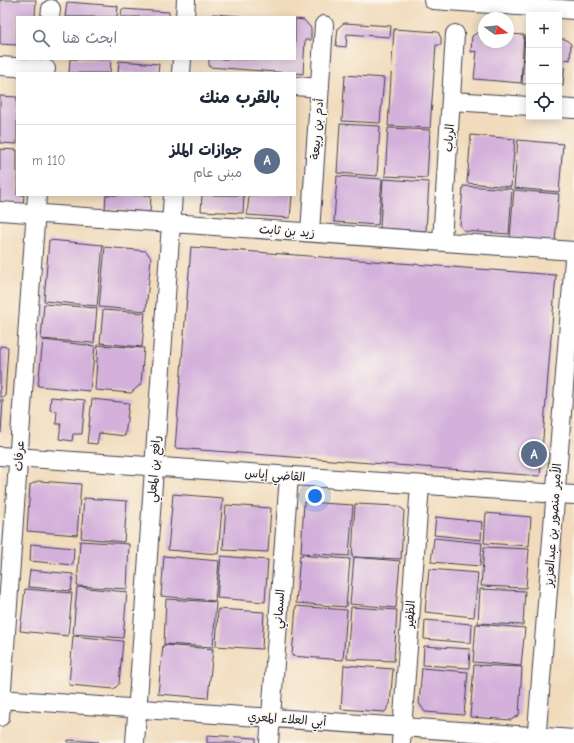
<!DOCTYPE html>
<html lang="ar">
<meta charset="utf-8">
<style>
body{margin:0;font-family:"Comic Neue","Playpen Sans Arabic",sans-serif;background:#f6f6f7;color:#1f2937;direction:rtl}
.controls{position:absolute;right:12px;top:12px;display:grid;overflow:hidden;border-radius:0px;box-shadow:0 2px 10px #0003}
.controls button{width:36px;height:36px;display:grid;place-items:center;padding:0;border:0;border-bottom:1px solid #e0e1e3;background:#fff;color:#1f2937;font:20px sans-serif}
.compass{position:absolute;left:478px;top:12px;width:36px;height:36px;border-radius:50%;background:#fff;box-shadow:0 2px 10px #0003;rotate:105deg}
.you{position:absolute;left:315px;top:496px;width:14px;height:14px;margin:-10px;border:3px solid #fff;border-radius:50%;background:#1a73e8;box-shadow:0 0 0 6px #1a73e833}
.badge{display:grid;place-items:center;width:26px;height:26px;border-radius:50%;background:#1f6fb2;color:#fff;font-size:13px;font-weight:700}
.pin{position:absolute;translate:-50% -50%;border:2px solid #fff;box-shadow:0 1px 4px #0006}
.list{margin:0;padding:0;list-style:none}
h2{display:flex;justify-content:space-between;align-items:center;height:52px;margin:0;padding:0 16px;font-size:17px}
h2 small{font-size:13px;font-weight:400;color:#747a83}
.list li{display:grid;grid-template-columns:26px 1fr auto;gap:12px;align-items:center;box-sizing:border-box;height:72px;padding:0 16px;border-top:1px solid #e0e1e3}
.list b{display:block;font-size:15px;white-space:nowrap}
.list p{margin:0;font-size:13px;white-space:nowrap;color:#747a83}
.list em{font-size:13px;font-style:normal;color:#747a83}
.icon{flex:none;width:22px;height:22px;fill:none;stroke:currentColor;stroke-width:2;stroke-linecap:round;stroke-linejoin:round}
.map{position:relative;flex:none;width:574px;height:743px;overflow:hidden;direction:ltr}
.search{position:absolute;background:#fff;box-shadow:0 2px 10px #0003;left:16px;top:16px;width:280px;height:44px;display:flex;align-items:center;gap:10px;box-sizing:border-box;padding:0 14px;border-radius:0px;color:#747a83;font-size:15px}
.panel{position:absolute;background:#fff;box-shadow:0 2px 10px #0003;left:16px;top:72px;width:280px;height:124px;border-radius:0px;direction:rtl}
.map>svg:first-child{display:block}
.building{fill:#d4b1db}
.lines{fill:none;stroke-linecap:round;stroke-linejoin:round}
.minor-casing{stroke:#413e4e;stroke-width:20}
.minor{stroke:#fff;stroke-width:18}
.labels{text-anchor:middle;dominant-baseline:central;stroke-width:3;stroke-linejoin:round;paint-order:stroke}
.street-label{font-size:12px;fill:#22223b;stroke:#fbf7ec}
</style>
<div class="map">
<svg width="574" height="743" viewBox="0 0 574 743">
<rect width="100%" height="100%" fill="#fbf7ec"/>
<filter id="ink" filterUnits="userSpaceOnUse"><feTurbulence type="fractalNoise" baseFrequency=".025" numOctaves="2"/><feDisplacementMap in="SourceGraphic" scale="8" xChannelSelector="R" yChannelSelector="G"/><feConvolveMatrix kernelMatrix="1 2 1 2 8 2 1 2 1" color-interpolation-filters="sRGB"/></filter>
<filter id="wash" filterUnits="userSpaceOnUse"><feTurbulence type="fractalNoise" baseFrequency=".012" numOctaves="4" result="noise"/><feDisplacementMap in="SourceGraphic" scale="16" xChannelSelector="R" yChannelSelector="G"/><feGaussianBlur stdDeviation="0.9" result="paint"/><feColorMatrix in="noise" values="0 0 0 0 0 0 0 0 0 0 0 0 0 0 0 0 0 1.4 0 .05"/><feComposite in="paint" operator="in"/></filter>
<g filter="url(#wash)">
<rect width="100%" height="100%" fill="#f1dbbc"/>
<g id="blocks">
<!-- building -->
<path class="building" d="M0,0H36L35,17H17V45L0,44Z
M67,2L118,6L117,17H65Z
M122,9L169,12V17H121Z
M213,14L240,16V17H209Z
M295,19L304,20L311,28V40H305L303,74L209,67V59H295Z
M344,23L391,26L390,37L347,34L346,47L336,46L338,28Z
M394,29L438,32L441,38V45H436L430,128L388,126Z
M479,32H484V42H508V34L524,35L521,83L474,79L477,51L471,52L472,36Z
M525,36H529V84H522Z
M559,39H565L571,44L570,60L565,59L563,86H559Z
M70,59L111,60L110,73H69Z
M119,61L159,64L158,73H118Z
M345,75L384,78L380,123L342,121Z
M0,96L17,97V144L0,143Z
M340,124L380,126L377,176L337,173Z
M388,128L430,130L427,178L385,176Z
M471,135L515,139L511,187L467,183Z
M518,140L563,144L559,192L514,188Z
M0,149L17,150V195H24L23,205L0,203Z
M337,176L382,179L378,225L334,222Z
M383,179L429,182L426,231L380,228Z
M463,186L512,189L509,234L464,231L460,225Z
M514,190L559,194L555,242L510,238Z
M106,195H151L150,212L105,209Z
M202,195H244L243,213L201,211Z
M249,195H292L290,218L247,215Z
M49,240L103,245L97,306L44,301Z
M105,247L146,251L151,258L146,311L99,307Z
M191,247L556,275L540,476L175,448Z
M44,304L97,308L94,343L41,339Z
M103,310L145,313L142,347L100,343Z
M43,340L95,346L90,391L38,386Z
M98,345L144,348L141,384L131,393L95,390Z
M0,346L8,347L5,397H0Z
M51,397L85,400L82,434H73L72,441L59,439L61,424H56L57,411L50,410Z
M92,399L129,403L125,436L99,433L97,444L87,443Z
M0,400H3L1,433H0Z
M38,481L81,484L77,535L27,531L30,485Z
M173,494L223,498L218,554L168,550Z
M84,498L127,501L124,542L81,538Z
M304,502L353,505L349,556L301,553Z
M355,504L398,506L404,510L401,559L352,557Z
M226,505L271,508L268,552L223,550Z
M486,513L531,517L529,546L484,543Z
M436,517L482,522L481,540L434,535Z
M434,538L482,543L480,566L431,562Z
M80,541L129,544L127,589L77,586Z
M31,544L74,548L73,565L30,561Z
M484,547L529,549L526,588L481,586Z
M300,555L350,559L346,607L296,603Z
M164,556L219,561L215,601L161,596Z
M221,556L268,560L265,602L217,598Z
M354,557L400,561L396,608L350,604Z
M429,569L478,573L474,617L425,612Z
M30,570L73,574L71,591L28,587Z
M77,587L127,592L123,638L73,634Z
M25,589L72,593L68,636L20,631Z
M480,589L525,591L523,625L478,623Z
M166,599L216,602L213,647L164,644Z
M296,606L347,610L343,660L292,656Z
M351,607L397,610L394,661L347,659Z
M218,609L264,612L262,649L216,646Z
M425,620L472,624L471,643L424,639Z
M476,624L525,628L521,666L473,662Z
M73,636L123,641L119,684L114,689L69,685Z
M163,645L213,649L208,698L158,694Z
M424,646L470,649L469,668L423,665Z
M344,665L393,669L390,704L385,712L341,709Z
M474,665L522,667L519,715L511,720L470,717Z
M422,668L468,672L464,715L425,712L419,703Z
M207,735L256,738V743H207Z
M68,740L99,742V743H68Z"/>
</g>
</g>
<g filter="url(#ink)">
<use href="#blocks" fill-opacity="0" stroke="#413e4e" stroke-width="1"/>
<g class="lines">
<!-- minor casing -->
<g class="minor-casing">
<path id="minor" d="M433,0L574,10
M50,17L51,9
M185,17L186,0
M0,66L46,69
M181,73L182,59
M295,86L320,88
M451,101L529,106
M559,108L574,109
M0,211L574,251
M310,232L324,25
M442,241L455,34
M0,456L574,495
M0,699L574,739
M0,717L37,195
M135,743L173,195
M269,743L289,476
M401,743L420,485
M536,743L574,259"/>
</g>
<!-- minor -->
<use href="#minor" class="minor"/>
</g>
</g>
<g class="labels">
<!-- street labels -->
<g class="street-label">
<text transform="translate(317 129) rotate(-86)">أدم بن ربيعة</text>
<text transform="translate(449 138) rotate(-86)">الرباب</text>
<text transform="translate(287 231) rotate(4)">زيد بن ثابت</text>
<text transform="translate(19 456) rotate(-86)">عرفات</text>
<text transform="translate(154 469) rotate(-86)">رافع بن المعلي</text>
<text transform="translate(275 475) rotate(4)">القاضي إياس</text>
<text transform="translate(553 525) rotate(-86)">الأمير منصور بن عبدالعزيز</text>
<text transform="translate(279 609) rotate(-86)">السماني</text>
<text transform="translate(410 614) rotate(-86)">الظفير</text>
<text transform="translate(287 719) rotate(4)">أبي العلاء المعري</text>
</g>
</g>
</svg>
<div class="controls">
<button>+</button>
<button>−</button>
<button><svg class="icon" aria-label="locate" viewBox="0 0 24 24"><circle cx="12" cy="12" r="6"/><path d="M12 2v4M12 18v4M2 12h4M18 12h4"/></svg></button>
</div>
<svg class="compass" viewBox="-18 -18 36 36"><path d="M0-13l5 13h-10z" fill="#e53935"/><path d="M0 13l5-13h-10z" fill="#747a83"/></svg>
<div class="you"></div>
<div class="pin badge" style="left:534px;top:454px;background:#5c6f8a">A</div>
<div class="search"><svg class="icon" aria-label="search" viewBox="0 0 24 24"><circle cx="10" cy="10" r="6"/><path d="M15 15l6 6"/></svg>ابحث هنا</div>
<section class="panel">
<h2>بالقرب منك<small></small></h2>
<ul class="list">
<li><span class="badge" style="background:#5c6f8a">A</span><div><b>جوازات الملز</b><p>مبنى عام</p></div><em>110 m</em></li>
</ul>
</section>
</div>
